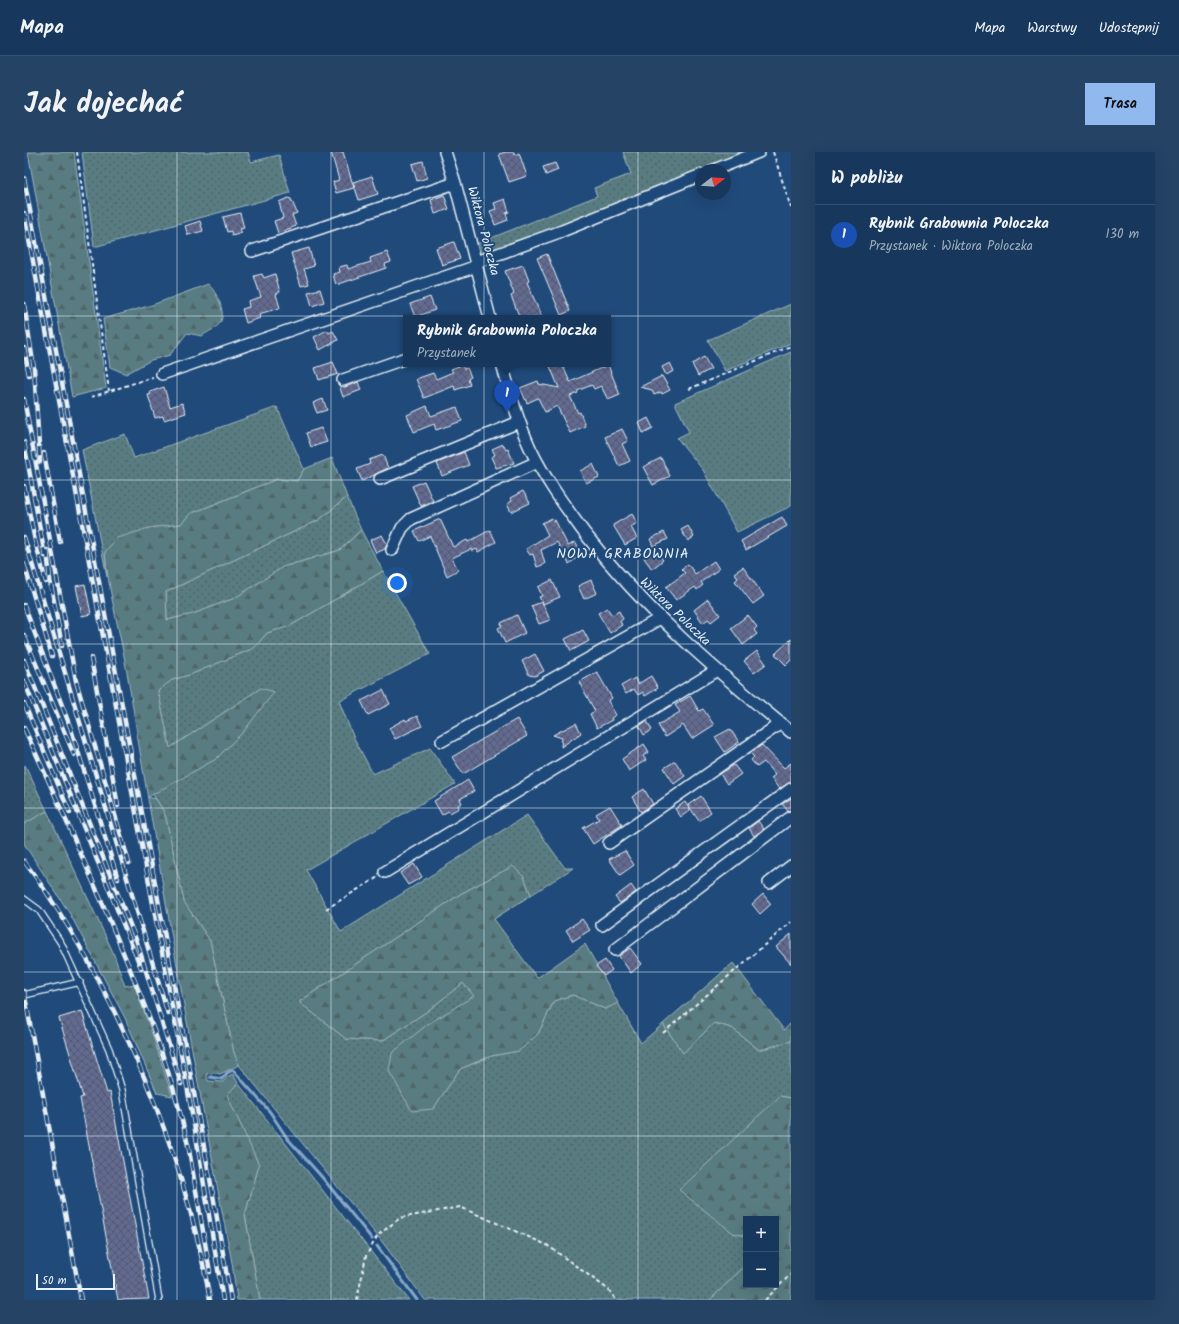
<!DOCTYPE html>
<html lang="pl">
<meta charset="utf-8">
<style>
body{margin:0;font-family:Kalam,sans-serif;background:#244365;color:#f1f3f6}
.controls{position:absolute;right:12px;bottom:12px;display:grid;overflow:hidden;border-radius:0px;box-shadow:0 4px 16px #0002}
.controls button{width:36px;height:36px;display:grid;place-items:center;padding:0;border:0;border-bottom:1px solid #365272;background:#17385c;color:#f1f3f6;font:20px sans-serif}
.compass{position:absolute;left:671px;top:12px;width:36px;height:36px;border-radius:50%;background:#17385c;box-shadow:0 4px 16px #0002;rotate:73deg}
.scale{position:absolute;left:12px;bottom:10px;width:79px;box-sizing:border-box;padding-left:4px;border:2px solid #e8f1f8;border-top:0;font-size:11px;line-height:14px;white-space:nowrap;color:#e8f1f8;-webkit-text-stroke:3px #1f4a7a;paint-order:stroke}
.you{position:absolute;left:373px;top:431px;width:14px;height:14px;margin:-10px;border:3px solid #fff;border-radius:50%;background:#1a73e8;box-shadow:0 0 0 6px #1a73e833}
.badge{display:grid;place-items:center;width:26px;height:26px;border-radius:50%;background:#90b9f0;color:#fff;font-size:13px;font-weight:700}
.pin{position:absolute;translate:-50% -33px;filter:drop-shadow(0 1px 2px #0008)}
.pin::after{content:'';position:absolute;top:21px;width:14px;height:12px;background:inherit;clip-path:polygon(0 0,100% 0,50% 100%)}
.popup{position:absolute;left:379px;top:163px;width:208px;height:52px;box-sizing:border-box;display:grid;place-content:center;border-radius:0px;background:#17385c;filter:drop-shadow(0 1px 3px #0005);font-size:13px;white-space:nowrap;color:#9eacbb}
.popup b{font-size:15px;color:#f1f3f6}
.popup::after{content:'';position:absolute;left:50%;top:100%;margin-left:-8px;border:8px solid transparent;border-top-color:#17385c}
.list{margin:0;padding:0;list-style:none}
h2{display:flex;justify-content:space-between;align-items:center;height:52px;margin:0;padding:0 16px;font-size:17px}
h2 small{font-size:13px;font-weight:400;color:#9eacbb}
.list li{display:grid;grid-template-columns:26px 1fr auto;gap:12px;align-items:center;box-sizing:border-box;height:60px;padding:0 16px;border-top:1px solid #365272}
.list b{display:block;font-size:15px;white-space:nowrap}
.list p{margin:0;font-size:13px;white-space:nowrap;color:#9eacbb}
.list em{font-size:13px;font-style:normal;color:#9eacbb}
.map{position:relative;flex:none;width:767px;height:1148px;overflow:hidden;border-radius:0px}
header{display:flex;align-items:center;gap:24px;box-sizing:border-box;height:56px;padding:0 20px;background:#17385c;border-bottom:1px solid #365272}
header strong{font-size:19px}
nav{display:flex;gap:22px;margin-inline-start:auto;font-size:14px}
.intro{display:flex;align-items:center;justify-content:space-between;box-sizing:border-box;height:96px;padding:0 24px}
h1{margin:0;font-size:28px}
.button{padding:10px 18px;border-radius:0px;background:#90b9f0;color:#111;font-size:14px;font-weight:700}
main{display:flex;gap:24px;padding:0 24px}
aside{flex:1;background:#17385c;border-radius:0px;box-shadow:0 4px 16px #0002}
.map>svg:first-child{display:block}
.grass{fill:url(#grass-dots);stroke:#a0b6bc}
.forest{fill:url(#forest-firs);stroke:#a0b6bc}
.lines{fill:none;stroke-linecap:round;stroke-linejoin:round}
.stream{stroke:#87a8c5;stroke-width:3}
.building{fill:url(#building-cross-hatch);stroke:#e8f1f8}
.service-casing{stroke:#e8f1f8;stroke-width:8}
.minor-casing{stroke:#e8f1f8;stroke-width:14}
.path{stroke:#e8f1f8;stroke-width:2;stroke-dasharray:4 3;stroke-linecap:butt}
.service{stroke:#1f4a7a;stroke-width:5.5}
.minor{stroke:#1f4a7a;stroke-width:11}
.rail-casing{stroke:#e8f1f8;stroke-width:4.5}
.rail{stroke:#1f4a7a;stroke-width:3;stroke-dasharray:9;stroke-linecap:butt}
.grid{fill:none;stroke:#e8f1f8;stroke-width:1;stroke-opacity:0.55}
.labels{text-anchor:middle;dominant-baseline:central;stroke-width:4;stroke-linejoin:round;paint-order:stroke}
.street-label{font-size:13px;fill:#e8f1f8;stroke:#1f4a7a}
.neighbourhood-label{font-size:14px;letter-spacing:1px;fill:#e8f1f8;stroke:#1f4a7a}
</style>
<header>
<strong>Mapa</strong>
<nav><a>Mapa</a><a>Warstwy</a><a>Udostępnij</a></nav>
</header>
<div class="intro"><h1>Jak dojechać</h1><a class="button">Trasa</a></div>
<main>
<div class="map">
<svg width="767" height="1148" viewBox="0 0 767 1148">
<defs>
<pattern id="grass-dots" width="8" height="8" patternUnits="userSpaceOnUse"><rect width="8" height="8" fill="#587c81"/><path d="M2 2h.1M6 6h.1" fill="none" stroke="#506568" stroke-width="1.8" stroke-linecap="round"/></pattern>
<pattern id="forest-firs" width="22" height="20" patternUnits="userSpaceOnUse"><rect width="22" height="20" fill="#587c81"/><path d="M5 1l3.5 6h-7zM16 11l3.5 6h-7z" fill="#506568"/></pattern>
<pattern id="building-cross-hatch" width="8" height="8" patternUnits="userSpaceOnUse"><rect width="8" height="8" fill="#626b92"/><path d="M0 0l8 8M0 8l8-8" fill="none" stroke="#53586a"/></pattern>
</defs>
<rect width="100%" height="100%" fill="#1f4a7a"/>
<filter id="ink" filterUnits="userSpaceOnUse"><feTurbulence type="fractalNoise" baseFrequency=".025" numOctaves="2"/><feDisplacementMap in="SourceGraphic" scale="8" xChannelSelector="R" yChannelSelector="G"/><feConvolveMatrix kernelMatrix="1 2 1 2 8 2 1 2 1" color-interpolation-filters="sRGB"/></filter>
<g filter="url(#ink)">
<!-- grass -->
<path class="grass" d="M58,0H224L227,10L255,3L266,41L70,95Z
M599,0H729L683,18H677V20L457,105L452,92L573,44L570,36L607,22Z
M767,152V191L701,219L684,188Z
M767,200V354L713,380L679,318L653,286L665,280L651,251Z
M253,255L280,317L273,329L253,327L166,362L157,372L125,376L81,400L83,425L58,298L101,282L110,306Z
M323,345L337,378L316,398L259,415L211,446L169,462L143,468L142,440L295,368Z
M359,419L406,502L315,549L329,584L349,622L406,596L431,632L282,718L317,780L503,663L541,716H549L507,743L500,725L489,714L438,741L275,850L322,887L358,889L402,860L439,831L451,844L404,872L409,957L436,917L467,904L495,899L514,882L530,849L549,843L581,857L594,851L617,891L639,872L659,901L690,871L708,876L735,898L767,889V946L756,944L709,1081L722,1084V1113L686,1148H401L359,1091L215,913L210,901L186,789L160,750L141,662L128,641L237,536L146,596L134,539L148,528L168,522L230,496L243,481L266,474Z
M1,613L23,659L0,672V617Z
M214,931L385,1148H236L221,1063L235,1013L202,943Z"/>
<!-- forest -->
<path class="forest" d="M4,0H50L82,236L48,245Z
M184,132C192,139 203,160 196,171C193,176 183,180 178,184L163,181L146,203L127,208L102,222L86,215L79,167L128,153Z
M308,306L323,345L295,368L142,440L143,468L169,462L211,446L259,415L316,398L337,378L359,419L266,474L243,481L230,496L168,522L148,528L134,539L146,596L237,536L250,540L220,579L192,607L124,645L132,647L141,662L160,750L186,789L210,901L215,913L196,922L192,921L182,922L184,929L199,930L203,925L209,922L214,931L203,943L235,1013L221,1063L236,1148H213L208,1111C175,941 145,771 116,600C111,568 106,536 100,504C93,469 84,435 81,400L93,386L125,376L157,372L166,362L253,327L273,329L280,317Z
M23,659L89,800L101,834L110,832L129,884L148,944L133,941L101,866L46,762L0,692V672Z
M489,714L500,725L507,743L470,767L513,826L561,792L594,851L581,857L549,843L530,849L514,882L495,899L467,904L436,917L409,957L388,959L365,919L368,901L404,872L450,844L439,831L402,860L358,889L322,887L275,850L438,741Z
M709,811L760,878L767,871V889L735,898L708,876L690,871L659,901L639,872Z
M756,944L767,946V1148H686L722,1113V1133H752V1067H722V1084L709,1081L655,1038Z"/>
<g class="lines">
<!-- stream -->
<path class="stream" d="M186,925L198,927L203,921L209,918L246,960L263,986L297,1024L348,1087
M353,1094L393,1148"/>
</g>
<!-- building -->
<path class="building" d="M307,0H319L330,36L312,41L309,30L315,28Z
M482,0H490L491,3L495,1L503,24L485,30L475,2Z
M399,9L403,26L393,29L388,12Z
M531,11L534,18L522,23L519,15Z
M348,24L354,42L335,48L329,30Z
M420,43L425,57L411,62L407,48Z
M264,46L267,47L273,61L268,63L272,74L254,81L250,69L259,66L255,50Z
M481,47L485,60L482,61L484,68L471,73L466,59L472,57L470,51Z
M216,61L220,76L216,77L218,81L208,84L207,79L203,80L199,65Z
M176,69L179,79L164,83L161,74Z
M430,90L436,107L418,113L412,96Z
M285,96L290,114L280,117L285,132L277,134L267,101Z
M363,100L367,110L361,112L362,116L312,133L309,122L316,120L315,115L323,113L324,117L347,110L346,106Z
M523,102L546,159L537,163L513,106Z
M499,113L505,129L503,130L518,166H496L487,144L490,142L481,119Z
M238,122L240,126L251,122L256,140L252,142L256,156L238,161L235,163L236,166L222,171L218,157L225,155L224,149L237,145L230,124Z
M296,137L300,150L288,154L284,140Z
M406,145L411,158L391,165L386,152Z
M303,178L305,181L309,179L314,188L296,198L290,185Z
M680,205L687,217L674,224L668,212Z
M309,210L314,222L295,228L291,216Z
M646,211L650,219L642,223L638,215Z
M525,212H538L546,230L584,213L596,243L584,248L577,234L570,237L568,233L553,239L554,241L546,244L554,261L556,260L561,274L546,281L533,254L521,260L514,246L503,251L496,236L514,229L515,232L535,236Z
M438,213L440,217L443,216L447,225L444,227L446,233L431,238L430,234L400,246L392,227L409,221L412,227L429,220L427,217Z
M638,224L646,238L638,242L637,240L630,243L628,238L616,235Z
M334,230L337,238L319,245L315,233L321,235Z
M140,235L146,255L158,251L162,261L140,268L139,264L131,266L124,243L127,242L126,240Z
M299,247L303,258L293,261L289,251Z
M403,254L407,264L433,255L438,269L412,278L410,272L390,280L383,263Z
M624,266L629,276L619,281L615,271Z
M297,276L303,290L287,295L282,281Z
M598,277L604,289L598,292L606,309L595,314L581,285Z
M479,292L482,298L484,297L490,311L472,316L467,305L471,303L468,297Z
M440,300L445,313L418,324L413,311Z
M359,303L364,316L338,329L333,317L346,312L345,308Z
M637,306L646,324L629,333L619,315Z
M569,312L575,325L562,331L556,319Z
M400,329L409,349L397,354L388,334Z
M499,339L506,351L487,360L483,352L488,349L486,346Z
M608,362L613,371L607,375L613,386L601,393L589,373Z
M758,365L763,374L722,398L717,389Z
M528,366L529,369L531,368L544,394L551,390L558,402L545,412L533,390L517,398L521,412L513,415L509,402L506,403L502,397L524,383L518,371Z
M416,367L429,395L443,388L444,390L466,378L472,390L454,400L453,397L448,399L447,397L428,406L434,418L423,424L406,384L395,389L390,379Z
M664,374L670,385L664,389L657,378Z
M640,380L644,387L629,394L626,387Z
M358,383L363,392L361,397L352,401L346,388Z
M629,395L639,408L628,417L620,406L624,403L622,400Z
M690,409L695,417L677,430L679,433L673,438L671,435L652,448L642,435L661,421L657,417L664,412L671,422Z
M719,415L740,444L729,452L711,429L714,426L710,421Z
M528,428L536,445L519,452L515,445L518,444L514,435Z
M567,428L573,441L560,447L554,434Z
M61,432L67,462L58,464L52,434Z
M684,447L696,463L687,470L684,467L679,471L670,458Z
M518,450L526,468L515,472L507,454Z
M583,456L588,463L595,459L599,467L596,469L598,473L586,481L574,461Z
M493,463L501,481L481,491L474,476L478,474L477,471Z
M724,463L733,475L730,478L733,482L719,493L707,476Z
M559,478L565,489L547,499L541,487Z
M767,487V508L762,513L751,502Z
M733,499L742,512L730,521L720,509Z
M511,502L520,519L511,524L505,523L498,509Z
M573,520L588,546L584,549L592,563L587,566L588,568L573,576L566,562L571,559L555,530Z
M627,524L634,536L621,544L619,540L614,543L610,537L602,542L597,534L611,526L614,532Z
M359,538L366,552L344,563L337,549Z
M666,544L675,559L679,557L690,573L668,587L659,573L641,585L634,573L656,560L651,553Z
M393,564L398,574L371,587L365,576L381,567L382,569Z
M493,567L503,584L439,622L428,605Z
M623,569L628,578L620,583L615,574Z
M552,571L557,581L537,595L538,586L529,583Z
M706,577L715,590L701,600L691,585Z
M620,592L625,600L619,604L622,608L605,619L598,607Z
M738,593L760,616L767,611V630L755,637L747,626L751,623L740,610L733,615L727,608L730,605L726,601Z
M651,609L661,624L650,632L640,616Z
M710,613L717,622L703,632L696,622Z
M444,628L450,639L436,647L438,651L434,653L435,656L426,661L424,659L418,663L410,649Z
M620,637L629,652L617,660L608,645Z
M677,644L687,660L675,669L664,653Z
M767,646V658L764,659L758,652Z
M661,650L666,658L657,665L651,657Z
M586,654L598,673L569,692L559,676L575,667L572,662Z
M734,669L740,677L730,684L725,676Z
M601,699L610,713L596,723L585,707Z
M390,712L398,725L384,733L376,721Z
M607,733L612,740L596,751L591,745Z
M739,742L747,752L736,762L728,752Z
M558,767L566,778L549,789L542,778Z
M767,782V812L752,795Z
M606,796L618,812L607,821L595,804Z
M581,808L588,818L580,824L572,814Z
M58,859L83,941L86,940L125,1147L94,1148L56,946L59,945L35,866Z"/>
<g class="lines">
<!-- service casing -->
<g class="service-casing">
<path id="service" d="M0,747L15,758L37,791L85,897L98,938L135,1148
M0,843L56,830"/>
</g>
<!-- minor casing -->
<g class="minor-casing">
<path id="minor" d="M421,0L431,31L466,166
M690,18L735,0
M228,99L431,31
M452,110L538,79L677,23
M478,212C486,241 494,270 507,298C521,327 540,353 559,379C620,458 690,517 767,580
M138,222L453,114
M319,228L382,206
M356,327L495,270
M368,398L378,376L387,367L513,310
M418,589L635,467
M585,691L757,571
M361,720L693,518
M745,731L767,714
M578,773L767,637
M591,798L767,665"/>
</g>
<!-- path -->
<path class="path" d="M53,0L85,239
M749,0L767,56
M665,237L767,194
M67,245L129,225
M302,757L354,725
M639,881L767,770
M333,1148L342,1104L354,1083L376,1066L436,1055L523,1093L585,1138L592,1148
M741,1148L767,1122"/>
<!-- service -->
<use href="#service" class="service"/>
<!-- minor -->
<use href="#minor" class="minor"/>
<!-- rail casing -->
<g class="rail-casing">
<path id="rail" d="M0,26L189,1043L207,1148
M0,61L170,972L199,1148
M0,152L10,216L16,310
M0,196L5,223
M0,247L52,529L105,711
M0,290L21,404
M20,301L36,390
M0,334L11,389L22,430
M0,385L144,862
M23,398L27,437
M0,412L28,504
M27,433L38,494
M0,453L47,577L94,727
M0,483L50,603
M67,506L94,654
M0,508L113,790L157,932
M0,529L117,816
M0,551L46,661
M0,576C28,635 54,695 80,755C114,835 147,913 165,998
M0,709C34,754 61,801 86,851C133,945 168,1044 186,1148
M0,839L57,1148
M164,992L186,1120"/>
</g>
<!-- rail -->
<use href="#rail" class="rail"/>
</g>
</g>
<!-- grid -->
<path class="grid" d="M153,0V1148M307,0V1148M460,0V1148M614,0V1148M0,164H767M0,328H767M0,492H767M0,656H767M0,820H767M0,984H767"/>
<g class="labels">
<!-- street labels -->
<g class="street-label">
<text transform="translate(459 79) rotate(75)">Wiktora Poloczka</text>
<text transform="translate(651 460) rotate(44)">Wiktora Poloczka</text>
</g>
<!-- neighbourhood labels -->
<g class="neighbourhood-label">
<text x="599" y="402">NOWA GRABOWNIA</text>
</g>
</g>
</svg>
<div class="controls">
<button>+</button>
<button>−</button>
</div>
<svg class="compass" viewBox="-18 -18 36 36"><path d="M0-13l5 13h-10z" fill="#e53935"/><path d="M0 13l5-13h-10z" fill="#9eacbb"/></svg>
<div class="scale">50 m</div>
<div class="you"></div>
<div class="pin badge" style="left:483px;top:261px;background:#1a4fb4">1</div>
<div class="popup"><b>Rybnik Grabownia Poloczka</b>Przystanek</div>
</div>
<aside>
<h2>W pobliżu<small></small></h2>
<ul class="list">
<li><span class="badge" style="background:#1a4fb4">1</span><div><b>Rybnik Grabownia Poloczka</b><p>Przystanek · Wiktora Poloczka</p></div><em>130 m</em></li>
</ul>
</aside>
</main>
